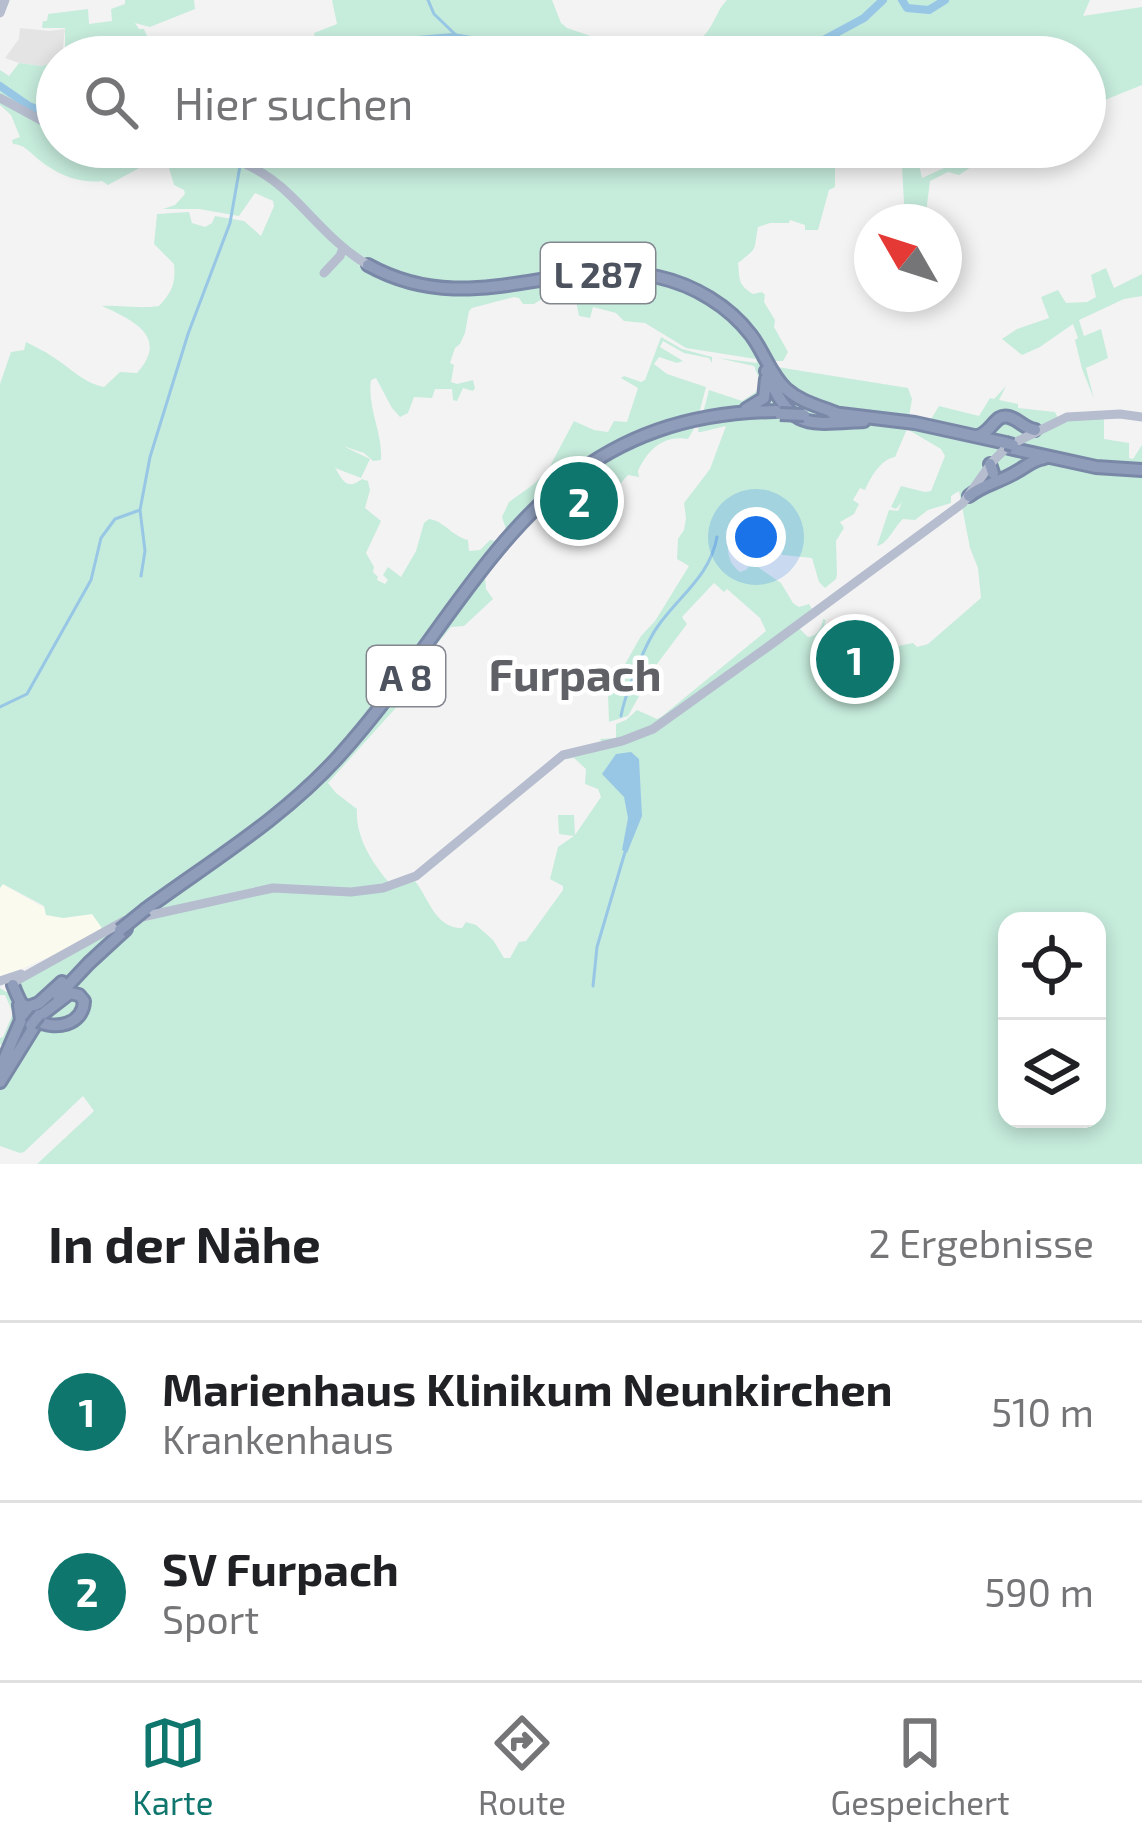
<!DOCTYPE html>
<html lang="de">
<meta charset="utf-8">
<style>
body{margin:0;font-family:"Exo 2",sans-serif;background:#f6f6f6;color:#202124}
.controls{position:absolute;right:36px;bottom:36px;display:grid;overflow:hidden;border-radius:24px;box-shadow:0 6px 18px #0003}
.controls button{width:108px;height:108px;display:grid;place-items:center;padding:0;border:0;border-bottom:3px solid #e0e0e0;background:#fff;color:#202124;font:60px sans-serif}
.compass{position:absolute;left:854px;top:204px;width:108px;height:108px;border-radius:50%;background:#fff;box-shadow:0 6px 18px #0003;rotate:309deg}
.you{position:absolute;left:756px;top:537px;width:42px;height:42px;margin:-30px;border:9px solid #fff;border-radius:50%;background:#1a73e8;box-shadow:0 0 0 18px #1a73e833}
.badge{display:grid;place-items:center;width:78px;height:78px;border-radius:50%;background:#0f766e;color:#fff;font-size:39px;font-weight:700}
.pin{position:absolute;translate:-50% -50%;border:6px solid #fff;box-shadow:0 3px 12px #0006}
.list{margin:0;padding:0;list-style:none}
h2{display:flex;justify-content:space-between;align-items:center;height:156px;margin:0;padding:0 48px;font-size:51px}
h2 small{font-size:39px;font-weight:400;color:#757577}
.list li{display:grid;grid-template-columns:78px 1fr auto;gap:36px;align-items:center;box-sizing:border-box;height:180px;padding:0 48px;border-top:3px solid #e0e0e0}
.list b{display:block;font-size:45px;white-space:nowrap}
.list p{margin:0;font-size:39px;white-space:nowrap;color:#757577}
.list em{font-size:39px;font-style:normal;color:#757577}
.icon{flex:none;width:66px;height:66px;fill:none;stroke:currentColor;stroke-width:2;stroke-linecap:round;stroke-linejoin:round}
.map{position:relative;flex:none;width:1142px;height:1164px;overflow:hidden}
.search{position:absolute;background:#fff;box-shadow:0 6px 18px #0003;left:36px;right:36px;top:36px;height:132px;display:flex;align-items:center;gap:30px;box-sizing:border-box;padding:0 42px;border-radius:66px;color:#757577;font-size:45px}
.sheet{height:516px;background:#fff}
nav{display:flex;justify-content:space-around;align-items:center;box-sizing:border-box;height:168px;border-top:3px solid #e0e0e0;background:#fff;font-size:33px;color:#757577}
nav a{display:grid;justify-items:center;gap:6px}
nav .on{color:#0f766e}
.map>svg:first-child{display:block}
.commercial{fill:#fbfaef}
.education{fill:#e5e4e4}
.medical{fill:#faece7}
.green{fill:#c6ecdc;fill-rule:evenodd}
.water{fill:#98c7e5}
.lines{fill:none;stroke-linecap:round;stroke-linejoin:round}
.stream{stroke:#98c7e5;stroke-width:3}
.river{stroke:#98c7e5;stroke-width:8}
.highway-casing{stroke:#7a88a7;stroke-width:16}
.major{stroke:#b5bdce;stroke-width:9}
.highway{stroke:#8f9dbb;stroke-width:10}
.highway-bridge-casing{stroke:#7a88a7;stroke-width:16;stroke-linecap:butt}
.highway-bridge{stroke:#8f9dbb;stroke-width:10}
.labels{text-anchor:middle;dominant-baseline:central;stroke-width:9;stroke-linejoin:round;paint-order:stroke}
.shield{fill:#fff;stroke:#82868e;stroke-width:3}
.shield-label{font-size:36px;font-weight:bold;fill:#4c525e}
.quarter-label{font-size:45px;font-weight:bold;fill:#5f6167;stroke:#fff}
</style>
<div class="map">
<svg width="1142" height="1164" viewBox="0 0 1142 1164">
<rect width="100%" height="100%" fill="#f4f3f3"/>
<!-- commercial -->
<path class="commercial" d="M2,884L46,909L71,917L93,914L103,928L70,948L0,978V888Z"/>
<!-- education -->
<path class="education" d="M20,28L50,31L65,29L62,57H57V61L50,65L42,66L19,63L5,58L19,39Z"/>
<!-- medical -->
<path class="medical" d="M830,618L844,638L851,630L863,627L870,637L881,631L888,646L885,668L871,678L849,685L825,688L819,672L824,653L817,647Z"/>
<!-- green -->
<path class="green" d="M125,0H194L195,9L150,27L135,23L139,29H144L147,36L145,37L147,57H62L65,51V28H42L43,21H47L48,14L88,9L89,24L112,21L111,9L125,4Z
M332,0H552L561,23L567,28L620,46L624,57H461L462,48L458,41L438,42V49L420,57H295L316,45L314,33L337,24Z
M727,0H1090L1083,16L1142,7V85L1085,108V57H670C686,50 702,42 711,26C717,16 719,8 727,0Z
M57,61V147H842L835,164V187L829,190L818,230H805V225L790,220L789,223H770L758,227C753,253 759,246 738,263C740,279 737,284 753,294L762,292L765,295L764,302L775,320L774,327L788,352L783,361H770L771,366L908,388L912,399L909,417L913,419L915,416L931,419L939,406L979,416L990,398L994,399L1006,386L999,400L1018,404V408L1055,412L1060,422L1104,417V439L1129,443V458L1133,459L1142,445V1164H37L94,1111L83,1096L24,1152L20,1153L0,1146V1062L5,1047L0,1044V1038L3,1037L13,1013L5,995H0V988L6,992L14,988L16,981L104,931L92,914L63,918L46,915L44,906L3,884L0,888V384L11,352L24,350L26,342C35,347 45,351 53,357C72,369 82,382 104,387L120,372L137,373C170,336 132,320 102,306C121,305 138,309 159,306C172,292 176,283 174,264L154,244L157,214L189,212L192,223L205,227L212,223L215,216L244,221L261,236L274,206L273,201L255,193L239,216L199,209H163L175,205L185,194L184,190L174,185L169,168L165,166L141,167L108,185L102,181C79,184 56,174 38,159C28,151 25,145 13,144L12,140L20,137L11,115L0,105V70L9,76L19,63L42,66ZM575,296L579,316L590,318L593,307L616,313L624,321L645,323L686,348L756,359L757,363L718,358L754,366L758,376L759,390L742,401L709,390L703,413L699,414L706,387L667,374L654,364L659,357L677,363L683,361L660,347L663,341L684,353L709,358L712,363V357L682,349L661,337L645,380L641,382L624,376L621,378L638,388L627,422L614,421L608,432L594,430L574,421L549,468L534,484L509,502L502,517L506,529L496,541L490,540L480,550L469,551L468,540C452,536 444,521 429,519L424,523L416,551L401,577L388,567L383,575L388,580L385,584L377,580L378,577L373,572L374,567L366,553L381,521L365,508L370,490L368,481L362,479C346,491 343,480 335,468L361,478L370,459L343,446L364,453L373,461L381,460C383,433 367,408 371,380L376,378L392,408L400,417L408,413L414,397L432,398L435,389H452L453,400L457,401L463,388L473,391L475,388L473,380L457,384L451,382L454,365L450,363L455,348L460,344L465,333L469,311L472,308L514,297L519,298L523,304H534L542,299ZM696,425H699L698,432H701L726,426L710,469L684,503L686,518L684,530L678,539L677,559L689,566L655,621L641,636L608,694L609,722L628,716L657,664L687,624L682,617L714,583L724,592L727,589L760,618L766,631L661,717L657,719L637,710L626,720L616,724V738L600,739L601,741H610L566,759L574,758L586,769L585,784L598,789L601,797L575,835L574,815H558L559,834L574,836L558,847L550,879L563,886V890L526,941L519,942L510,958H504L493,940L476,925L466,922L462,928C434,928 429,897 414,880L393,887C374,866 355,838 357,809L336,793L328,783L411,691C413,667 436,646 451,627L464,626L493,599L486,589L485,577L526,526L584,479L600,496L596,506L581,524L560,519L554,523L557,527L584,531C608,516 608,495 628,475L639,477L638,471C648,449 664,435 688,439ZM907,429L941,449L945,456L931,491L925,492L901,486L891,507L896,509L902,502L898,511L889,510L877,546C888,544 894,527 903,519L915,520L928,510L951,503V496L959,491L970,548L978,568L981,598L928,644L917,647L913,643L888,648L885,668L871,678L825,688L820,672L824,653L817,647L826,620L823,619C822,627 817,637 808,637L795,624L812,609L809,604L799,607L793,603L781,583L752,563L746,570L740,572C723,558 727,543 735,524L783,555L812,558L819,582L825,588L836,579L837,574L836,541L844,528L840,522L854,514L859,504L853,500L860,488L865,490C870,478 881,459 895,457ZM1007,921H1097V1119H1007Z
M901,147H915L922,178L977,153L979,147H991L974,159V165L959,175L948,172L930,181L925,221L905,222Z
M1106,268L1114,288L1142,274V296L1124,299L1079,320L1084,336L1101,329L1108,358L1086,368L1094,399L1082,369L1075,340L1078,338L1073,324L1040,347L1022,355L1002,339L1017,329L1049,318L1041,297L1058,290L1066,303L1087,302L1096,297L1091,275Z"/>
<!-- water -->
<path class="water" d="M631,752L639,759L642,816L627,853L622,850L628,818L624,797L602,774L616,754Z"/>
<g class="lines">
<!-- stream -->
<path class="stream" d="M428,0L434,14L459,38
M141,576L145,551L140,510L150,457L188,334L230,223L240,166
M0,707L27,694L91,580L101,538L115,519L140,510
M621,716C625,694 645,644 658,626C680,595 710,576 717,537
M593,986L597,947L625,852"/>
<!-- river -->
<path class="river" d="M902,0L907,8L929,10L945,0
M339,57L381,43L453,37L471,40L498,57
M792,57L864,18L883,0
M0,86L29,106L57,117"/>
<!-- highway casing -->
<g class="highway-casing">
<path id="highway" d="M368,265C471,322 556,255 658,277C694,285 729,306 751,335C764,352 770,374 786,389C801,402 818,406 836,413
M766,371C791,431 807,424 864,421
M746,409L764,398L766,379
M832,413L915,423L1006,443
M978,436C993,431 995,413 1009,417C1020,420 1023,428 1035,430
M1009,448L1096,467L1142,470
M990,464L993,473
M969,496C984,484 1000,482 1016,472C1027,466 1032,460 1044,458
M146,909C213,860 283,818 339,756C478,602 531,414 776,411
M13,985C18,998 24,1012 36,1020C55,1031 83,1025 84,1001L79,995L70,993L44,1013
M58,996L89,963L126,929
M23,1005L29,1007L39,1003L62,982
M0,1069L21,1020L19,1005
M0,1082L34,1027"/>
</g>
<!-- major -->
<path class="major" d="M0,13L5,0
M0,98L57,129
M169,147C215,150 256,161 290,195C316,220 337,247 368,265
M324,273L340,256L343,248
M0,981L21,974
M14,982L124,921L273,888L351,892L383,888L416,876L563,755L622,741L653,729L769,646L963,503L992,462L1008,446L1067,417L1120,414L1142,417"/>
<!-- highway -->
<use href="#highway" class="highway"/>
<!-- highway-bridge casing -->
<g class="highway-bridge-casing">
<path id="highway-bridge" d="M780,414L804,415
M1006,443L1013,445
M120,930L146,909
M31,1025L39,1015"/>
</g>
<!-- highway-bridge -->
<use href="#highway-bridge" class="highway-bridge"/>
</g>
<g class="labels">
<!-- shield labels -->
<g class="shield">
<rect x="541" y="243" width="114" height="60" rx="9"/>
<rect x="367" y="646" width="78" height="60" rx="9"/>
</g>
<g class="shield-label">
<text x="598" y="273">L 287</text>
<text x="406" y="676">A 8</text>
</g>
<!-- quarter labels -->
<g class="quarter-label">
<text x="575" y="673">Furpach</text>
</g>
</g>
</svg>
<div class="controls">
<button><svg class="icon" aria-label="locate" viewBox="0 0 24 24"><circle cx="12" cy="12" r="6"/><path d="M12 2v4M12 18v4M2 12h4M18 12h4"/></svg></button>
<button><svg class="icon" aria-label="layers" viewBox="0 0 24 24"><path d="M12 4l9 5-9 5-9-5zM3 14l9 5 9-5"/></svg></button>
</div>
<svg class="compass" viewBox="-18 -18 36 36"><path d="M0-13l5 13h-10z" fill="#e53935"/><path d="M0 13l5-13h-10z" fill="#757577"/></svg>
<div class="you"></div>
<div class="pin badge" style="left:855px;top:659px">1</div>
<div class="pin badge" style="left:579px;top:501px">2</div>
<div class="search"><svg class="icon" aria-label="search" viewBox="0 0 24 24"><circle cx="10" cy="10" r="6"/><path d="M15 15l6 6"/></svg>Hier suchen</div>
</div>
<section class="sheet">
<h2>In der Nähe<small>2 Ergebnisse</small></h2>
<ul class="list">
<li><span class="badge">1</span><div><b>Marienhaus Klinikum Neunkirchen</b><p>Krankenhaus</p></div><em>510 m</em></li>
<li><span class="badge">2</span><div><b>SV Furpach</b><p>Sport</p></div><em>590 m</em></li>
</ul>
</section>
<nav>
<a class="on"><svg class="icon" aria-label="map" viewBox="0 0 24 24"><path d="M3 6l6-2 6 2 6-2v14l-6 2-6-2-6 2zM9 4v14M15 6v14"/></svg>Karte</a>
<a><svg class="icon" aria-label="directions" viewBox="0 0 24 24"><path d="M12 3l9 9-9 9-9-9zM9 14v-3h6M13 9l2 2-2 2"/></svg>Route</a>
<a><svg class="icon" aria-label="saved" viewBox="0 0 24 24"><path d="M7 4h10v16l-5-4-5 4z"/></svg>Gespeichert</a>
</nav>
